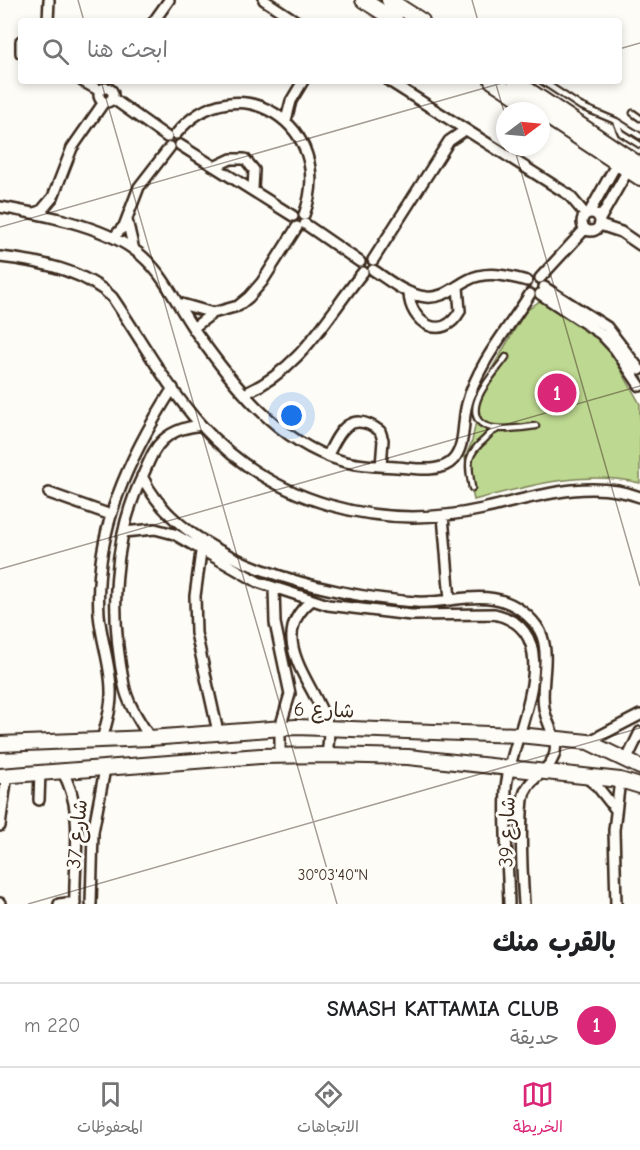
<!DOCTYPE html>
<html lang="ar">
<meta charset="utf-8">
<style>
body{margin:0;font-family:"Comic Neue","Playpen Sans Arabic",sans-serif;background:#f2f2f2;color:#202124;direction:rtl}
.compass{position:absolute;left:496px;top:102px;width:54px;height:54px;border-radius:50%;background:#fff;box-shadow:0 3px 9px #0003;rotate:74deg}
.you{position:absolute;left:292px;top:416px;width:21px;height:21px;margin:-15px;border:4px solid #fff;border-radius:50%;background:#1a73e8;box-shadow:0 0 0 9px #1a73e833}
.badge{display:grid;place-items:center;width:39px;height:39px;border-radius:50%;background:#db2777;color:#fff;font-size:20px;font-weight:700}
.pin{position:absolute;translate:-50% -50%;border:3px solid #fff;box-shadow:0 2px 6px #0006}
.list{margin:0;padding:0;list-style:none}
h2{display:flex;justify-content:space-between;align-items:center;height:78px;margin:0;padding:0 24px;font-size:26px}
h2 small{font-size:20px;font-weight:400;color:#757577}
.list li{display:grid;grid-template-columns:39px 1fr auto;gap:18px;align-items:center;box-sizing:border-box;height:84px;padding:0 24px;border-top:2px solid #e0e0e0}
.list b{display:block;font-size:22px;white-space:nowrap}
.list p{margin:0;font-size:20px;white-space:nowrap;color:#757577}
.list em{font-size:20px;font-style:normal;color:#757577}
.icon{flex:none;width:33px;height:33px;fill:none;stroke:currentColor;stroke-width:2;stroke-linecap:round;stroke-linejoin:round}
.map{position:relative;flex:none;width:640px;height:904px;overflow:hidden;direction:ltr}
.search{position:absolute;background:#fff;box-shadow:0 3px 9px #0003;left:18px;right:18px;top:18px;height:66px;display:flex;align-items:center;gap:15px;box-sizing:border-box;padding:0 21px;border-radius:6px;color:#757577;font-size:22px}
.sheet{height:162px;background:#fff}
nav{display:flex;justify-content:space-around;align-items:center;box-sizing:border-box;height:84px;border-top:2px solid #e0e0e0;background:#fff;font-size:16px;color:#757577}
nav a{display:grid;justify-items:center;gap:3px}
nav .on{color:#db2777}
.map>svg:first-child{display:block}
.green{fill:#bdd890;stroke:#7c8157;stroke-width:1.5}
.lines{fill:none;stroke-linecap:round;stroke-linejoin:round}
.lane-casing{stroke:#3b2a1e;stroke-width:9}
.street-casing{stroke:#3b2a1e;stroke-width:14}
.secondary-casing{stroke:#3b2a1e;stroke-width:18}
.lane{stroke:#fdfcf7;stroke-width:4.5}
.street{stroke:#fdfcf7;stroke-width:9}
.secondary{stroke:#fdfcf7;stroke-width:14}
.ticks{fill:none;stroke:#3b2a1e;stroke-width:1.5;stroke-opacity:0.45}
.labels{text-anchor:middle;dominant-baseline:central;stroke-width:6;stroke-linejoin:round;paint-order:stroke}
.street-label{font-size:20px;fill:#3b2a1e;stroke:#fdfcf7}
.ticks-label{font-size:15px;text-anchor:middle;fill:#3b2a1e;stroke:#fdfcf7;stroke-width:6;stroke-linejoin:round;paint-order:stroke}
</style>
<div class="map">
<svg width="640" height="904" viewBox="0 0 640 904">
<rect width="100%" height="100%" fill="#fdfcf7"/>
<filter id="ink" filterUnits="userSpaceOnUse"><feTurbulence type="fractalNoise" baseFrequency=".0167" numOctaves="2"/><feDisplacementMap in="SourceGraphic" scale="12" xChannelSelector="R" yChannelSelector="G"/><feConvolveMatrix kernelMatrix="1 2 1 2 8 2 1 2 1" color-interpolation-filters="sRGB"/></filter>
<g filter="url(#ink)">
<!-- green -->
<path class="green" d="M541,300L604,340L640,404V483C583,470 530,485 474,500L465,458L472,441L484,382L525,312Z"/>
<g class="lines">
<!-- lane casing -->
<g class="lane-casing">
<path id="lane" d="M542,81L580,106L616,121L640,136
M633,113L640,118
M616,121L621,133L640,145
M506,357C497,370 479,389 476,405C470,438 518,428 536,426
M472,488C468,463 465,456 485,439C489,435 490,432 496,430"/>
</g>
<!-- street casing -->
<g class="street-casing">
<path id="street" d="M264,0L296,21
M48,21L49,0
M154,21L169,0
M21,41V53
M82,81L100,91
M389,81L569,195L585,214
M99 95a7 7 0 1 1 14 0a7 7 0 1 1-14 0Z
M112,98L167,137
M286,120L291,101L303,81
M176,134C236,61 338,126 304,215
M180,145L293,216
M216,166L231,159H245L254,170L253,189
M0,207C41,214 99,225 133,249C162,269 174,300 193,328C231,382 276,442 342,461C360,466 378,466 396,467C413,468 440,474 453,460C466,446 462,421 467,404C477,364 509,328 530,294
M582 222a9 9 0 1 1 18 0a9 9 0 1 1-18 0Z
M35,213L42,210L53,197L72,148L104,102
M589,213L617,163
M600,219L628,170
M127,220L134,250
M305,224L360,262
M600,225L621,232L640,245
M114,237L124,226L139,187L170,147
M0,257C39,261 83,270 112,297C141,339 166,386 200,424C272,504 380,532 483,509C534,497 589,478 640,497
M373,260L449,141L465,130
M373,270C390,281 406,295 426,297C443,299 454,287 468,280C487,270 508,276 527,281
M540,278L585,229
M544,287L607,327L640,370
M409,293C410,323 442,343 460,311L458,287
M540,294L601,334L615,349L640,386
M178,303L213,313
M193,328L213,313L238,306L249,297L262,282L297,227
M244,394C302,368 325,319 363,272
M328,455C339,431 351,409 380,431L383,440L381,466
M142,476C183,563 328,596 416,602C445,604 478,591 506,602C520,607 537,622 542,636C550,659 540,685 544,708C546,724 560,740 554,756C547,775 526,778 523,799C520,829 522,874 524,904
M49,493L111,515
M443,516L450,600
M124,532L155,529L174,534L258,582L328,605L411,615L494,614C574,632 509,739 506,788C504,826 508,866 509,904
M201,552L195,596L196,633L218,732
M274,588L275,623L290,694L280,728V756
M311,601C264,639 317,685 328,727C330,735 328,746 327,755
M150,738C140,721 128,705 124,685C110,616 112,539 143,475C149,462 153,449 163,440C174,430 187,427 201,425
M102,740C106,724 112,707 111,691C111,665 101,640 99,614C94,530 129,457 173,388
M588,742L640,715
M626,761L640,732
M62,771C86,811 73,860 75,904
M586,777L597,786L616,810
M39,800L40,772
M0,826L7,774
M0,903V904
M59,904L75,902
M91,904L93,832L105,769
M616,904L614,830L620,780"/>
</g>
<!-- secondary casing -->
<g class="secondary-casing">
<path id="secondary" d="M363,0L396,21
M389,0L422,21
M492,81L538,111
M515,81L640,165
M541,113L640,178
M0,744L150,738L296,727L519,735L588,742L640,767
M0,776L260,756L327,755L408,757L620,780L640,786"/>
</g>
<!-- lane -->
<use href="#lane" class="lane"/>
<!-- street -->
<use href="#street" class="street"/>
<!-- secondary -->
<use href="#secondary" class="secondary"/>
</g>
</g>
<!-- ticks -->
<path class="ticks" d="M78,0L84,21M472,0L478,21M619,49L640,43M101,81L337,904M495,81L505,115M514,147L640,586M0,227L509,81M0,569L640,386M28,904L640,728"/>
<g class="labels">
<!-- street labels -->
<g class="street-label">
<text transform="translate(324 710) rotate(2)">شارع 6</text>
<text transform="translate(507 832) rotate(-88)">شارع 39</text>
<text transform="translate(77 834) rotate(-84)">شارع 37</text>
</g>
</g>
<g class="ticks-label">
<text x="333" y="880">30°03'40"N</text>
</g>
</svg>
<svg class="compass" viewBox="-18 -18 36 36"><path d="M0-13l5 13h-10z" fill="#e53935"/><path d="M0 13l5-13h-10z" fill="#757577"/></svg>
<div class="you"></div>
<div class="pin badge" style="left:557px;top:393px">1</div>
<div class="search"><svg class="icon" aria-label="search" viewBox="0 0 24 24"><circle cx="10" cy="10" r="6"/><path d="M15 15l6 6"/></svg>ابحث هنا</div>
</div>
<section class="sheet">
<h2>بالقرب منك<small></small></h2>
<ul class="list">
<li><span class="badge">1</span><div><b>SMASH KATTAMIA CLUB</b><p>حديقة</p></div><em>220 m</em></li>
</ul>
</section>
<nav>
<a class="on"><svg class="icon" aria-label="map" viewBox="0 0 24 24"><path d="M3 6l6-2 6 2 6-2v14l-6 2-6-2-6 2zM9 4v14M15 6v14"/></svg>الخريطة</a>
<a><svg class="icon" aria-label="directions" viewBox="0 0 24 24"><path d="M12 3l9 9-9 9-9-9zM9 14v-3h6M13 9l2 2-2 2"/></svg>الاتجاهات</a>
<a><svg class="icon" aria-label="saved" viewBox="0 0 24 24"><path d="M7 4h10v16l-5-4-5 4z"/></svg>المحفوظات</a>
</nav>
